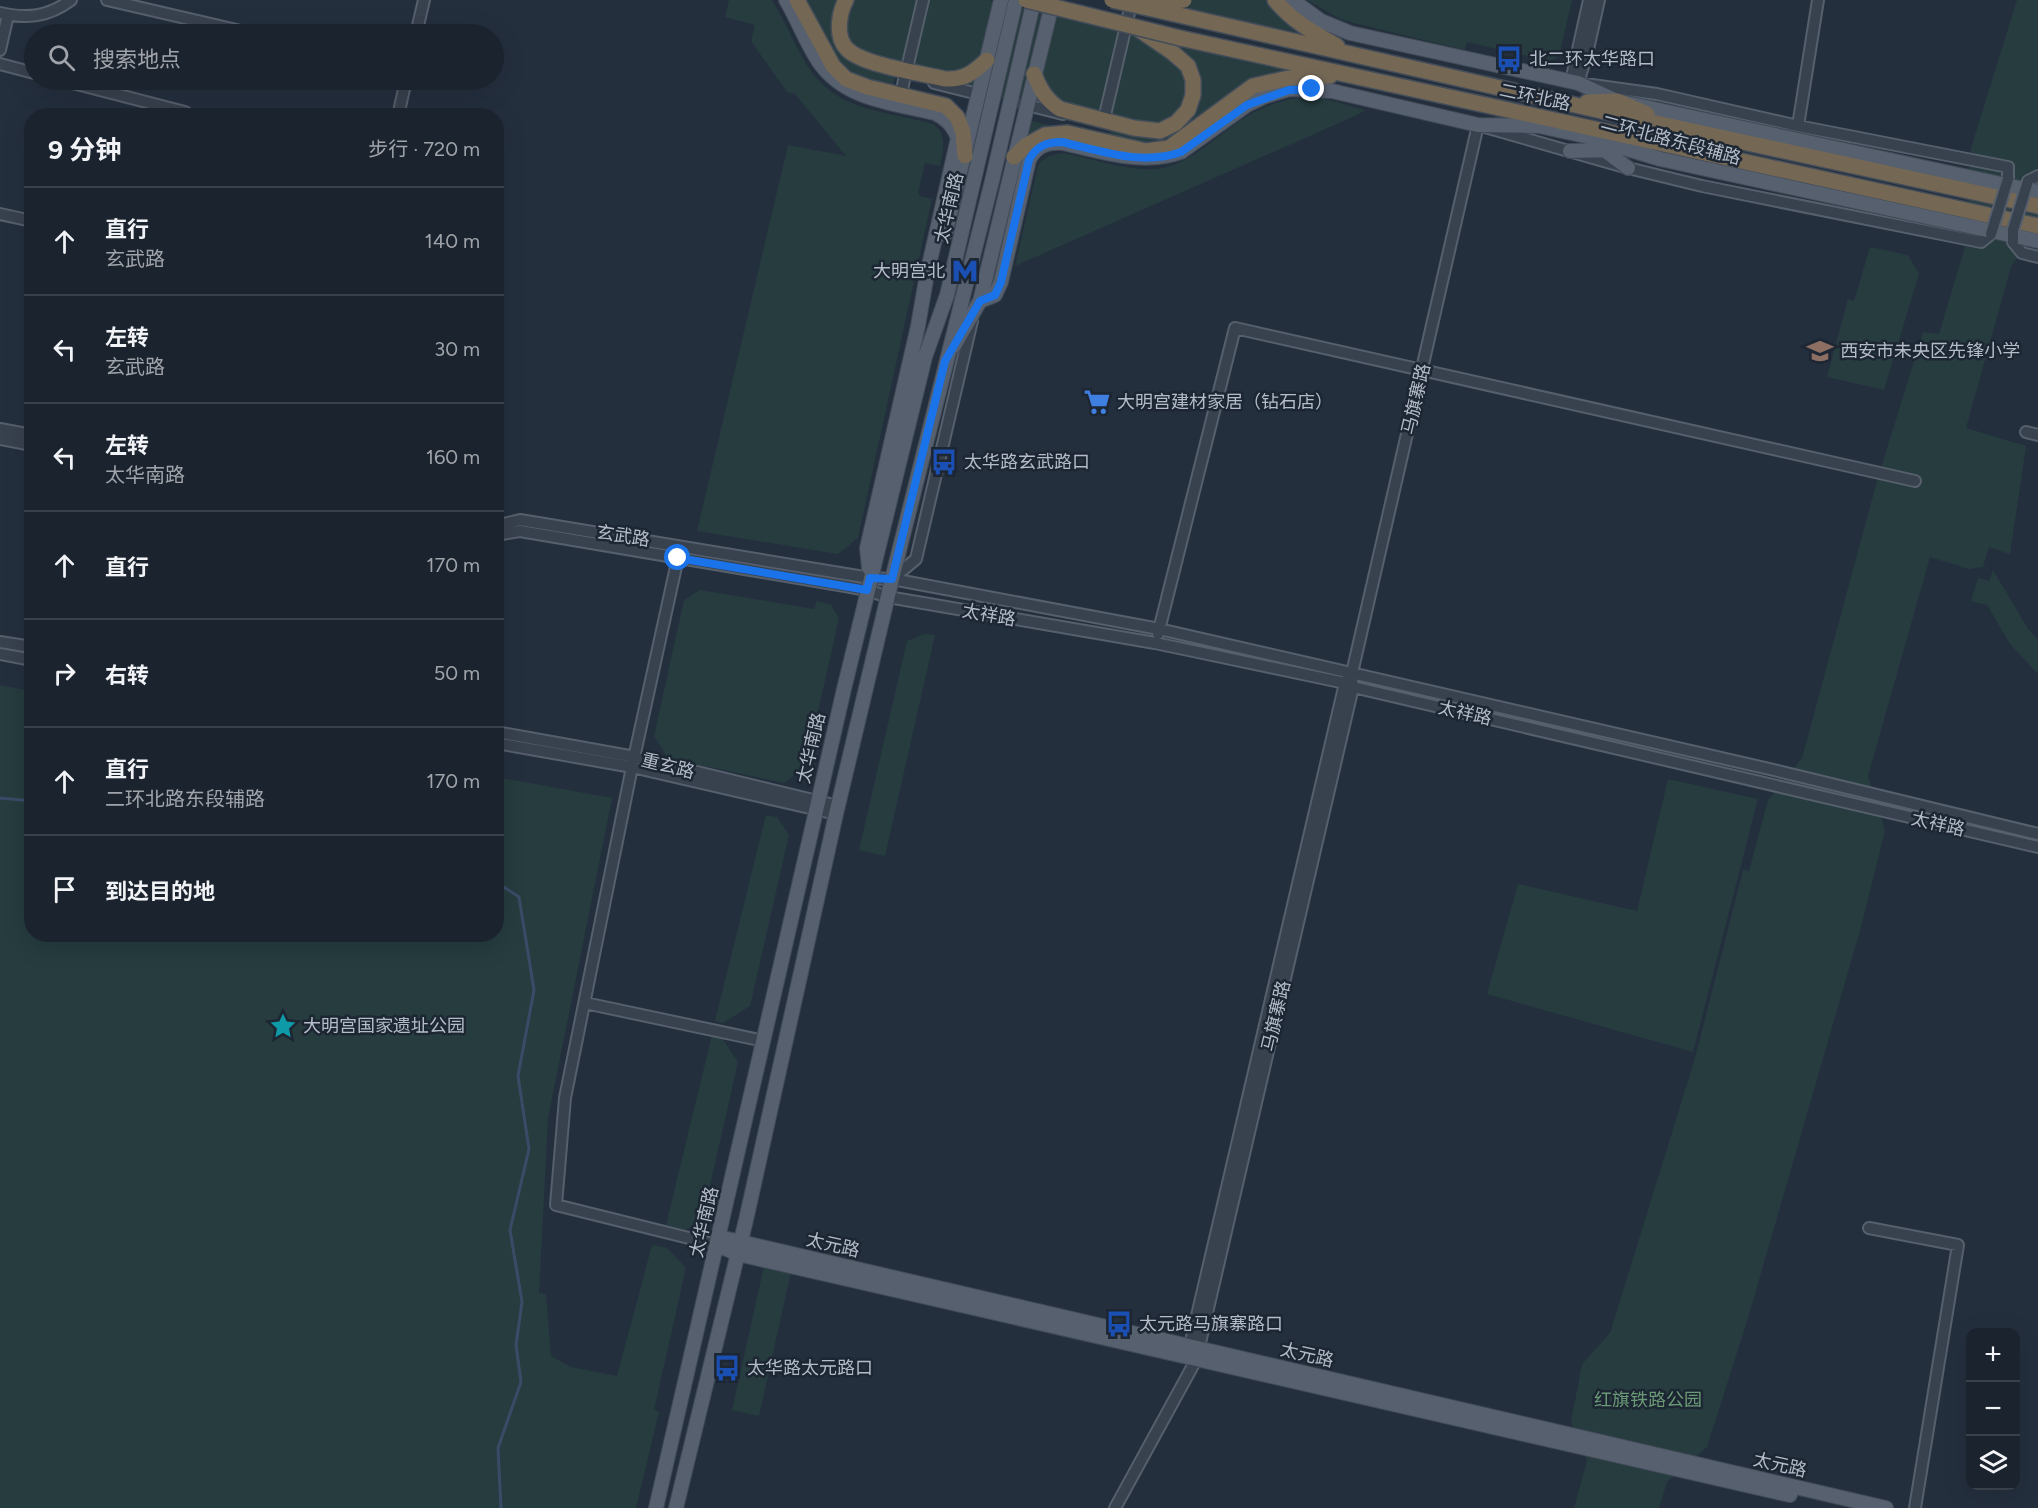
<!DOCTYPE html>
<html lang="zh">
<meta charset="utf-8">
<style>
body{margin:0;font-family:Figtree,"Noto Sans SC",sans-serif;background:#282f3a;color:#f1f3f6}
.controls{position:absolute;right:18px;bottom:18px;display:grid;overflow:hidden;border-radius:12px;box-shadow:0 6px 24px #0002}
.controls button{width:54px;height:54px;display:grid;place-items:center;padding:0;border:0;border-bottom:2px solid #39404a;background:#1b232e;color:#f1f3f6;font:30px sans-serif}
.stop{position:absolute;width:18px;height:18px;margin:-14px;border:4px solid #1a73e8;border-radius:50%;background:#fff}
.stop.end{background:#1a73e8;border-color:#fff;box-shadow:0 2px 6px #0008}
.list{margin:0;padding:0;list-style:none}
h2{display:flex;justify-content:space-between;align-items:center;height:78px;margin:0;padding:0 24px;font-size:26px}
h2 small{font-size:20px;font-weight:400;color:#a0a4aa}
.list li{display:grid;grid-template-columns:39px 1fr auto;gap:18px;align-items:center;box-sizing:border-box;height:108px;padding:0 24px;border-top:2px solid #39404a}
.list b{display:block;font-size:22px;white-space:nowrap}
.list p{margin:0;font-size:20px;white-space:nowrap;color:#a0a4aa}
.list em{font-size:20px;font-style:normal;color:#a0a4aa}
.icon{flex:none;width:33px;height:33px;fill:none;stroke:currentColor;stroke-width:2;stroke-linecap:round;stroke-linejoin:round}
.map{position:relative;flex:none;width:2038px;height:1508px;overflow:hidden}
.search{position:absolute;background:#1b232e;box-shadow:0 6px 24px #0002;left:24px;top:24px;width:480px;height:66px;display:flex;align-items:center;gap:15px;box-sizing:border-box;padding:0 21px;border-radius:33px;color:#a0a4aa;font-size:22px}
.panel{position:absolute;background:#1b232e;box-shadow:0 6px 24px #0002;left:24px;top:108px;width:480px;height:834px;border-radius:24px}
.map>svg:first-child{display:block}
.green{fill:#263c3f}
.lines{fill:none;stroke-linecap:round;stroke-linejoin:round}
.stream{stroke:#394c67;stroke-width:3}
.minor-tunnel{stroke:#3a4453;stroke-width:10;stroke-dasharray:10 5;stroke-linecap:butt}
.minor-casing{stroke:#565f6c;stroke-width:14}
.major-casing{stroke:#414a57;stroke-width:16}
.highway-casing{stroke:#434c59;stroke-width:18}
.minor{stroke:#38414e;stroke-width:10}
.major{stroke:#56606e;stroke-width:14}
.highway{stroke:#746855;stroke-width:15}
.minor-bridge-casing{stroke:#565f6c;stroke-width:14;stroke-linecap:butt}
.highway-bridge-casing{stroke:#434c59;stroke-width:18;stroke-linecap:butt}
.minor-bridge{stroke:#38414e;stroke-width:10}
.highway-bridge{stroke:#746855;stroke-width:15}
.route{stroke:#1a73e8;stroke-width:8}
.labels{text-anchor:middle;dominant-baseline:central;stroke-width:5;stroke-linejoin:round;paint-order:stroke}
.poi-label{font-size:18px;fill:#b4bcc9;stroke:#1d2633;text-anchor:start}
.street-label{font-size:18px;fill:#b4bcc9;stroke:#1d2633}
.park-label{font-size:18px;fill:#6b9a76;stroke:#1d2633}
</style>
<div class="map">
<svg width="2038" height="1508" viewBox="0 0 2038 1508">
<rect width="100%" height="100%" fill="#242f3e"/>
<!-- green -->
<path class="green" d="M729,0H772C785,21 794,44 807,65C837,113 885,110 933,124C948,134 943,151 940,166L925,163L918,193L920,196L932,199L858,538L838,554L697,531L788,145L846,156L795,94L787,92L751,41L755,25L725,17Z
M803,0H988L1293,72L1273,77L1184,133L1162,143L1152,145L1109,138L1112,125L896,74L892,87L857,77L837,63Z
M1182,0H1269L1304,34L1187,8Z
M1307,0H1572L1559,56L1550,61L1467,42L1465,50L1354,23L1340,19Z
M2017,0H2038V227L2011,267L1966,428L2026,446L2010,554L1989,547L1983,567L1969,569L1930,557L1868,776L1885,830L1861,927L1748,1318L1707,1447L1667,1482L1659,1508H1574L1587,1461L1571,1422L1582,1364L1610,1333L1695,1058L1743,870L1749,871L1768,800L1802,758L1877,481L1923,332L1939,334L1964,250L1971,148Z
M1304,97L1321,98L1366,110L1355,116L1015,266L1038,166C1045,156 1052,154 1064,153C1088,158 1133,172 1156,169C1193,165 1220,131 1251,114C1268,104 1285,100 1304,97Z
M1031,121L1063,128H1044L1029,135Z
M1870,247L1908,255L1919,274L1884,390L1827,377L1848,299L1854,301Z
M1993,570L2028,629L2038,640V674L2010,644L1987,605L1971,601L1978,578L1989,581Z
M700,590L814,609L817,601L831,605L839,618L806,766L784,783L668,758L654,736L684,600Z
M924,634L935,635L885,856L859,850L907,641Z
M0,685L31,691L32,934H496L497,777L612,798L548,1118L539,1293L546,1294L551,1356L571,1367L617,1376L652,1245L667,1248L686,1268L654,1410L659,1412L636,1508H0Z
M1668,779L1758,799L1693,1052L1487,994L1518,884L1637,911Z
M766,815L777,817L789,835L750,1006L723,1023L715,1021Z
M712,1035L722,1038L738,1062L702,1221L679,1233L668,1231L669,1225H666Z
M764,1266L791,1272L759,1416L732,1410Z"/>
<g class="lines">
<!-- stream -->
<path class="stream" d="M0,798L32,801
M496,882L519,897L534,990L518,1076L529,1149L510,1230L522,1302L516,1345L521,1382L498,1448L501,1508"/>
<!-- minor-tunnel -->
<path class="minor-tunnel" d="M974,93L1031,106"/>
<!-- minor casing -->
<g class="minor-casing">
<path id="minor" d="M107,0L254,34
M1599,0L1587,54L1578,83L1657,94L1798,126L2008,167V179
M0,13C27,19 48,17 71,0
M416,34L424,0
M0,50L8,15
M0,64L34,73
M908,64L923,0
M61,80L185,112L191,116
M1571,81L1589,0
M934,83L974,93
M902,90L905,75
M1031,106L1063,114
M1105,115L1132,0
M398,116L406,80
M1798,126L1818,0
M2028,181L2038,176
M0,214L32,221
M2013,242L2022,253L2038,257
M0,429L32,435
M2026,432L2038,435
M0,439L32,445
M496,526L520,520L870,578L892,579L1159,629L1778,771L2038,834
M496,535L520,531L845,586L867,590L888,597L1155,643L1345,683L1353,687L2038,847
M679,553L632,767L565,1098L556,1205L717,1245
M892,579L916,559L972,321
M1158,634L1235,328L1915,481
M0,642L32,647
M0,654L32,660
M496,732L635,757L838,806
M496,743L632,767L836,814
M585,1003L764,1041
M1869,1228L1958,1245L1915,1508
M1188,1354L1345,683L1352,673L1478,125L1628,168L1702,186L1981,242L1991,234
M1115,1508L1196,1360L1353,687L1352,680"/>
</g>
<!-- major casing -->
<g class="major-casing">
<path id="major" d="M786,0C798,20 806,43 819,62C845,100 894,103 935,113C947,119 953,126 958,138L927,274L918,326L867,548L869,568
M1292,0L1321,21L1350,33L1578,83L1617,101L2038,192
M1604,150L1628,168
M1570,151L1616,150
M945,234L1001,0
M980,301L995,295L1001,282L1029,160C1036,146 1047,142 1062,143C1101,151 1142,166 1181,152L1247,105L1266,96L1289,89L1332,91L1478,125L1539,126L1585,136L1660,159L2038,241
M954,346L980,301L1053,0
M719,1237L1886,1508
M717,1245L738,1254L1790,1495
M656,1508L844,689L925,357L947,295L1016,0
M676,1508L746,1220L836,814L892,579L992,181L1034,0"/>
</g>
<!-- highway casing -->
<g class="highway-casing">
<path id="highway" d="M797,0L833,66L846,79L867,87L946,106L957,117L963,132L965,156
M846,0C839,13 835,37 847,49C862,65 921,73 945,79C964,80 973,73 987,60
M1275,0C1292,21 1314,33 1337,46
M1188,17L1619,115L2038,206
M1180,38L2038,226
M1034,74C1040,89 1046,100 1060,109L1134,128L1160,131L1176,123L1188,110L1193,95V80L1188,66L1172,52L1137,28
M1587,102L1617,101L1647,114
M1014,157L1025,146L1045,135L1067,133L1146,151L1169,148L1253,86L1289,78L1330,76"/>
</g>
<!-- minor -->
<use href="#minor" class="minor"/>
<!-- major -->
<use href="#major" class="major"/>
<!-- highway -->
<use href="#highway" class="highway"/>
<!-- minor-bridge casing -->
<g class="minor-bridge-casing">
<path id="minor-bridge" d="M1991,234L2008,179
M2013,242V230L2028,181"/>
</g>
<!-- highway-bridge casing -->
<g class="highway-bridge-casing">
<path id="highway-bridge" d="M1026,0L1180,38
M1112,0L1188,17
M1145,2L1184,0"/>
</g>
<!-- minor-bridge -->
<use href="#minor-bridge" class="minor-bridge"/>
<!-- highway-bridge -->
<use href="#highway-bridge" class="highway-bridge"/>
</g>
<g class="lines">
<!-- route -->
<path class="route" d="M678,558L867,590L870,578L892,579L945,361L980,301L995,295L1001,282L1029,160C1036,146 1047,142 1062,142C1101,151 1142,166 1181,152L1247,105L1289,90L1312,89"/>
</g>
<!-- icons -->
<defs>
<g id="bus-bare" transform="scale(2.07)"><path d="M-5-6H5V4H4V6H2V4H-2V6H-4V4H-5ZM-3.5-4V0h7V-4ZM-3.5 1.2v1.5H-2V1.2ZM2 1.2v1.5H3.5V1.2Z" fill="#1a4fb4" stroke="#1d2633" stroke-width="2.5" paint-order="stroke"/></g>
<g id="metro-bare" transform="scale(2.07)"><path d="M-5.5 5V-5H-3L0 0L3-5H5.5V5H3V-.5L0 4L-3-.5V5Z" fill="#1a4fb4" stroke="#1d2633" stroke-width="2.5" paint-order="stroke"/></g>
<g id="school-bare" transform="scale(2.07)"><path d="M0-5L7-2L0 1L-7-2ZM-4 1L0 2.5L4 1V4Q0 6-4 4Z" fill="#8d6e63" stroke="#1d2633" stroke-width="2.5" paint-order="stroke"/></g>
<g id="supermarket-bare" transform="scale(2.07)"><path d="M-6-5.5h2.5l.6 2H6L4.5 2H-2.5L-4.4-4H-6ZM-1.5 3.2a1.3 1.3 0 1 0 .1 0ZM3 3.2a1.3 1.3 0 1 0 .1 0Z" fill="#3f7fe0" stroke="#1d2633" stroke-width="2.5" paint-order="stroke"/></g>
<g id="sight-bare" transform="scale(2.07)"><path d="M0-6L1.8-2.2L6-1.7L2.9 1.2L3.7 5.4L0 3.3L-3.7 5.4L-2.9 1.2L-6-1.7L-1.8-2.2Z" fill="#0f9aa8" stroke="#1d2633" stroke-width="2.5" paint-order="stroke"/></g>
</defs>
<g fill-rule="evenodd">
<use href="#bus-bare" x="1509" y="59"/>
<use href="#metro-bare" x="965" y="271"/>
<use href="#school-bare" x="1820" y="351"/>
<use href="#supermarket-bare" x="1097" y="402"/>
<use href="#bus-bare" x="944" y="462"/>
<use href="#sight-bare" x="283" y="1026"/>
<use href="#bus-bare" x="1119" y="1324"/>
<use href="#bus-bare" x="727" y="1368"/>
</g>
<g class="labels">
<!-- poi labels -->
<g class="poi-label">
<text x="1529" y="59">北二环太华路口</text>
<text x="945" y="271" text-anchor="end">大明宫北</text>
<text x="1840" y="351">西安市未央区先锋小学</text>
<text x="1117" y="402">大明宫建材家居（钻石店）</text>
<text x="964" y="462">太华路玄武路口</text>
<text x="303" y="1026">大明宫国家遗址公园</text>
<text x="1139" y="1324">太元路马旗寨路口</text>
<text x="747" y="1368">太华路太元路口</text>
</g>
<!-- street labels -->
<g class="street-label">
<text transform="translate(1535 97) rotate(12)">二环北路</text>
<text transform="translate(1671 140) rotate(15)">二环北路东段辅路</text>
<text transform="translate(949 208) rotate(-77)">太华南路</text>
<text transform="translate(1416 399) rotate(-77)">马旗寨路</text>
<text transform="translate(623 536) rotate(9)">玄武路</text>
<text transform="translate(989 615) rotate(10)">太祥路</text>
<text transform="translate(1465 713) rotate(13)">太祥路</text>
<text transform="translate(811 748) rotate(-77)">太华南路</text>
<text transform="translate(668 766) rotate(14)">重玄路</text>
<text transform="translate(1938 824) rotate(13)">太祥路</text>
<text transform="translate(1276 1016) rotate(-77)">马旗寨路</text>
<text transform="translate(704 1222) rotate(-77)">太华南路</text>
<text transform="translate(833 1245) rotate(13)">太元路</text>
<text transform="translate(1307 1355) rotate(13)">太元路</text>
<text transform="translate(1780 1465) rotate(13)">太元路</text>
</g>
<!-- park labels -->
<g class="park-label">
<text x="1648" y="1400">红旗铁路公园</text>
</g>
</g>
</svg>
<div class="controls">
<button>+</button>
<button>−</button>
<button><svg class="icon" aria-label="layers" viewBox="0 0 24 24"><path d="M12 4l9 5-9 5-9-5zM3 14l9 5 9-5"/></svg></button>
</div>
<div class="stop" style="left:678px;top:558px"></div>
<div class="stop end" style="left:1312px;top:89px"></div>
<div class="search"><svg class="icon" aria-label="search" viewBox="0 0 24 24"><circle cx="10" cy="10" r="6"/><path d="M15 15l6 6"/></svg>搜索地点</div>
<section class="panel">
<h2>9 分钟<small>步行 · 720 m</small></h2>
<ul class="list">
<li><svg class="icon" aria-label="ahead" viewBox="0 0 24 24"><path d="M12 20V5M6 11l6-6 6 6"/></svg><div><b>直行</b><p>玄武路</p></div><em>140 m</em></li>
<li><svg class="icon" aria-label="left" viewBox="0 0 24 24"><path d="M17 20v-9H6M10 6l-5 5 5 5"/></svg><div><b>左转</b><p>玄武路</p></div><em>30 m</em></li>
<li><svg class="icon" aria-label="left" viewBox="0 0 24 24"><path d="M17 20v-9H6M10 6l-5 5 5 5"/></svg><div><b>左转</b><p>太华南路</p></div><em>160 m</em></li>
<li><svg class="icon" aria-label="ahead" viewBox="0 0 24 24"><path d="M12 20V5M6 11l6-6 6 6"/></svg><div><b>直行</b></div><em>170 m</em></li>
<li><svg class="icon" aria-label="right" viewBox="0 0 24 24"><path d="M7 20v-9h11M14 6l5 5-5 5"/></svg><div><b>右转</b></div><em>50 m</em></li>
<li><svg class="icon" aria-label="ahead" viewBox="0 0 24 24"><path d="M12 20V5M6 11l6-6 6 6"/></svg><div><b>直行</b><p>二环北路东段辅路</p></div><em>170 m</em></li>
<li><svg class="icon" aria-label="arrive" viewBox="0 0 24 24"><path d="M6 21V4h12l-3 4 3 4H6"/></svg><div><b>到达目的地</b></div></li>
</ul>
</section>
</div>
